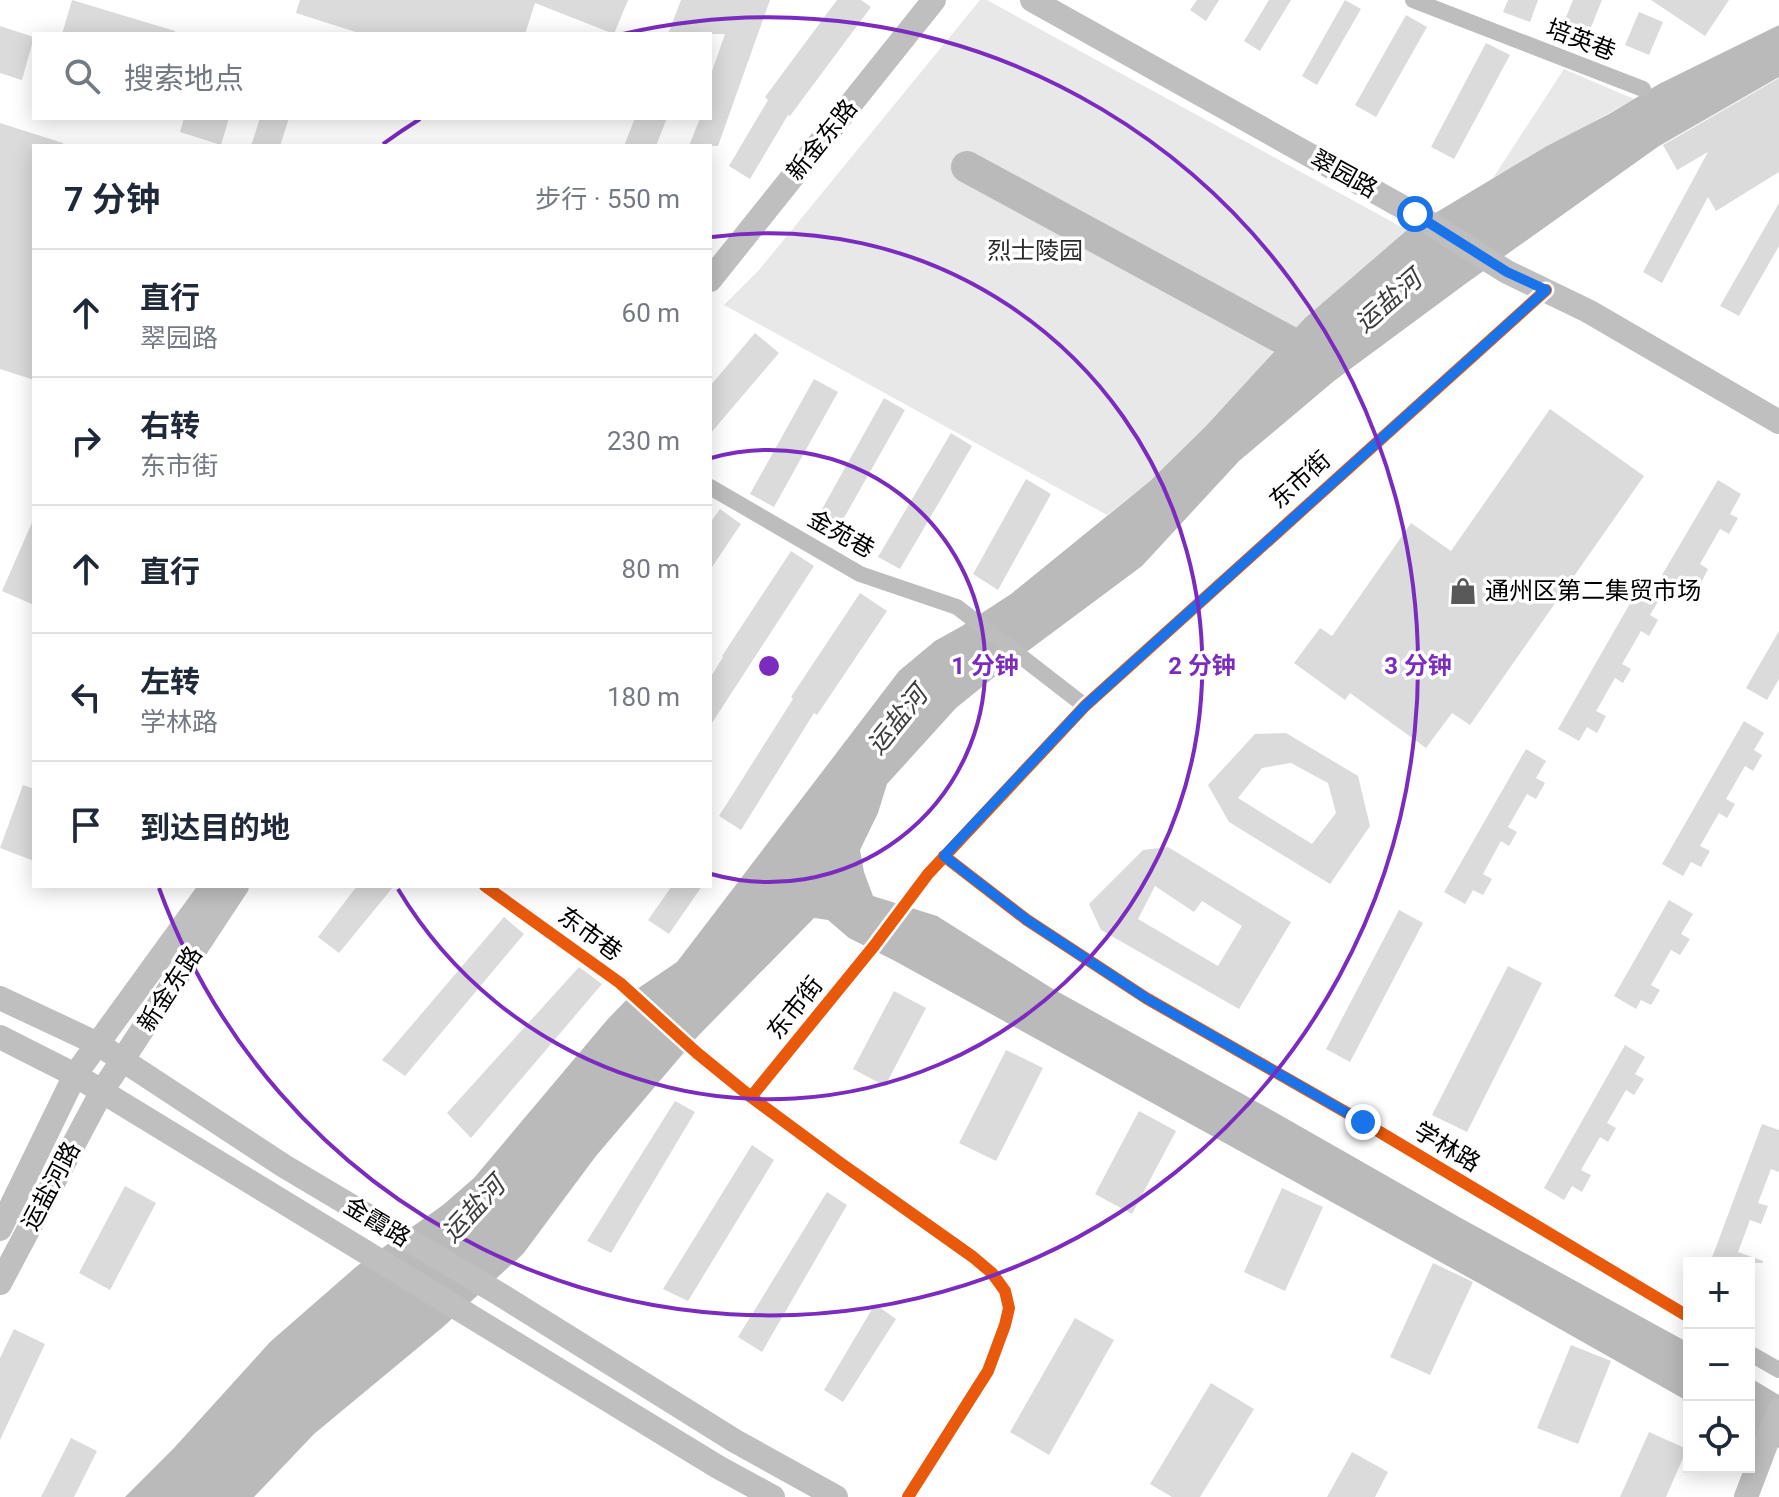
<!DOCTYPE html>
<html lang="zh">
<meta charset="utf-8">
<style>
body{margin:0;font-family:Roboto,"Noto Sans SC",sans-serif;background:#f6f6f7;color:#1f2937}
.controls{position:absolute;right:24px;bottom:24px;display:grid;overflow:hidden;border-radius:0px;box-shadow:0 4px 20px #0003}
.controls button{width:72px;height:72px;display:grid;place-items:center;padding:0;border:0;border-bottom:2px solid #e0e1e3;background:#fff;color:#1f2937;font:40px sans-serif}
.stop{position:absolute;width:24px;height:24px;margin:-18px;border:6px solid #1a73e8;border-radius:50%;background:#fff}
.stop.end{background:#1a73e8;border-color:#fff;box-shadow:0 2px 8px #0008}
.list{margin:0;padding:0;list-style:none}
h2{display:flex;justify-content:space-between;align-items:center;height:104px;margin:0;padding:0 32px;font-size:34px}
h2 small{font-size:26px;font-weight:400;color:#747a83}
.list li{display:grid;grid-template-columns:52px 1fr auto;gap:24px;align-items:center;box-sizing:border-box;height:128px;padding:0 32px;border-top:2px solid #e0e1e3}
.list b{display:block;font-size:30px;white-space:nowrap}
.list p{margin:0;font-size:26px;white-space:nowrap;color:#747a83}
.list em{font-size:26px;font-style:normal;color:#747a83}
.icon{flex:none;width:44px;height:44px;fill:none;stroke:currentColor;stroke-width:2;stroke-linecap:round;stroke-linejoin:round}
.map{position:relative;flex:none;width:1779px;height:1497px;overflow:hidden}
.search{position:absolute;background:#fff;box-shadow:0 4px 20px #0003;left:32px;top:32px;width:680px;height:88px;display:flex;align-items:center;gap:20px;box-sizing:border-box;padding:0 28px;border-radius:0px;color:#747a83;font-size:30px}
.panel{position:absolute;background:#fff;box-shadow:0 4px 20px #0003;left:32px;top:144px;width:680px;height:744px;border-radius:0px}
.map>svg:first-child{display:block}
.green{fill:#e8e8e8}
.water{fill:#bababa}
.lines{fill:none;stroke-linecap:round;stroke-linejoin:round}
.river{stroke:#bababa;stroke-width:32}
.building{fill:#dbdbdb;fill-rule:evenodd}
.street{stroke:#bdbdbd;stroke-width:16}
.secondary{stroke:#bfbfbf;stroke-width:24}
.cycleway-casing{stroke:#fff;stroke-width:17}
.cycleway{stroke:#e8590c;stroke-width:12}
.route{stroke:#1a73e8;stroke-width:10}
.ring{fill:none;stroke:#7b2cbf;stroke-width:4}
.labels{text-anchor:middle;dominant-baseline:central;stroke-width:7;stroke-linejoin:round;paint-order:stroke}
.street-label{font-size:24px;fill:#000;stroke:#fff}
.park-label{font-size:24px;fill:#2c2c2c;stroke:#fff}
.poi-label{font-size:24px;fill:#000;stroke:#fff;text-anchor:start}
.water-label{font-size:26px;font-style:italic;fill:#3d3d3d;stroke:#fff}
.centre{fill:#7b2cbf;stroke:#fff;stroke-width:4}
.ring-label{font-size:24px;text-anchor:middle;font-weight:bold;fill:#7b2cbf;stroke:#fff;stroke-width:7;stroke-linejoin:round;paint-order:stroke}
</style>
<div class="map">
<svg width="1779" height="1497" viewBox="0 0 1779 1497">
<rect width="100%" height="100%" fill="#fff"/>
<!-- green -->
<path class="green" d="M980,0H987L1407,230L1305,318L1206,426L1150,481L1107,515L724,305L759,270Z
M1564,69L1634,99L1493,178Z"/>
<!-- water -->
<path class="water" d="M1779,25V77L1659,146L1468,282L1334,381L1239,461L1142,566L1009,665L956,708L887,784L878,813L860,850L864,872L873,896L937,916L1053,989L1275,1112L1459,1217L1689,1343V1402L1482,1285L895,961L849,938L828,920L814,918L698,1036L596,1156L523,1254L443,1327L314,1434L254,1497H125L174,1448L270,1342L357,1266L443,1205L474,1178L607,1020L637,989L677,962L899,671L935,641L962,626L1011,594L1150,481L1206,426L1305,318L1407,230L1547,146L1609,114L1659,84Z
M1749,1377L1779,1395V1448L1749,1435Z"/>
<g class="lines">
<!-- river -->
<path class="river" d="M967,167L1321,359"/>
</g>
<!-- building -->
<path class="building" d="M72,0L175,31L174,34H62Z
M300,0H628L614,34L535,3L525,34H362L296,13Z
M681,0H770L718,146H689L700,118H710V77L725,34H668Z
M837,0H861L871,7L790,116L788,115L750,179L729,166L768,100L765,97Z
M1197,0H1219L1206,21L1190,10Z
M1269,0H1291L1260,51L1244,41Z
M1345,0L1361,9L1317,85L1302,76Z
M1508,0H1538L1530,22L1503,12Z
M1573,0H1602L1585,42L1560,32Z
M1651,0H1729L1705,36Z
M1639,12L1663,22L1649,55L1625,45Z
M1406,15L1427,27L1376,117L1355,105Z
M0,26L34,37L22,80L0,73Z
M1486,43L1510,55L1454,159L1431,147Z
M1779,78V172L1716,211L1708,197L1662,283L1643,272L1708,152L1677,170L1663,145Z
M184,118H229L221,145L180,132Z
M260,118H289L280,146H251Z
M635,118H667L656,146H624Z
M0,123L63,143L62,146H34V380L0,369Z
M1779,203V246L1739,316L1720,306Z
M755,333L779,353L710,434V386Z
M814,379L838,392L774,507L750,494Z
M884,398L905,410L832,539L812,527Z
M1550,409L1644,476L1470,725L1452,713L1426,748L1350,693L1345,700L1294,663L1320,628L1332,636L1411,523L1451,551Z
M951,433L972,446L900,569L878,557Z
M1026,479L1051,494L998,590L973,574Z
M1718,480L1741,494L1730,514L1738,518L1729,534L1720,529L1700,564L1708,569L1700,585L1690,579L1685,589L1662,575Z
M720,509L741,524L710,570V523Z
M34,518V605L2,591Z
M791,551L814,566L710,726V678L723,657L722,656Z
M1640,586L1660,598L1650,615L1658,620L1649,636L1641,631L1622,664L1631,669L1623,683L1615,678L1596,711L1606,716L1597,733L1587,727L1579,741L1558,729Z
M860,593L887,611L817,715L814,713L741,830L719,816L793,699L791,697Z
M1779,631V679L1767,700L1746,688Z
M1744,721L1764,733L1754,750L1762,755L1753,771L1745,766L1726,799L1735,804L1727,818L1719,813L1700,846L1710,851L1701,867L1691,862L1683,876L1662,864Z
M1286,733L1358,776L1370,826L1330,884L1229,822L1208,785L1255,734ZM1291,763L1328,783L1336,813L1312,844L1238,798L1262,768Z
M1526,749L1546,761L1536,778L1545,783L1536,799L1527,794L1508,827L1517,832L1509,846L1501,841L1483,874L1492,879L1483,895L1473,890L1465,904L1444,892Z
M23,785L34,789V861L0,848Z
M1168,847L1291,922L1239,1009L1101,930L1089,904L1143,850ZM1155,886L1194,912L1202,901L1242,926L1218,966L1138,919Z
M357,886H394L339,953L318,937Z
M672,886H702L669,934L648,920Z
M1669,900L1693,914L1681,934L1690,939L1680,955L1671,950L1651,985L1660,990L1651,1005L1641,1000L1636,1009L1614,996Z
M1399,910L1423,923L1350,1062L1326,1049Z
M504,917L524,934L405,1076L382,1060Z
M1508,966L1542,983L1467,1132L1432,1115Z
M579,967L602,984L471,1138L447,1113Z
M894,991L926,1008L885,1086L853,1069Z
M1625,1045L1645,1057L1635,1074L1644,1079L1634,1095L1626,1090L1607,1123L1616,1128L1608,1142L1600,1137L1581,1170L1591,1175L1582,1192L1572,1186L1564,1200L1544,1188Z
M1006,1050L1043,1068L996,1161L959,1143Z
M675,1101L695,1112L611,1253L587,1241Z
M1139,1111L1176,1131L1132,1214L1095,1194Z
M1762,1124L1779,1130V1172L1771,1169L1758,1203L1768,1206L1761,1224L1750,1220L1738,1252L1763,1261V1263H1710Z
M752,1145L774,1160L688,1301L663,1289Z
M125,1186L156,1203L110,1290L79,1273Z
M1282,1188L1323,1207L1285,1291L1244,1272Z
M827,1192L847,1205L762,1352L738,1337Z
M1433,1263L1473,1282L1430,1375L1390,1357Z
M875,1304L896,1319L843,1402L824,1390Z
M1075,1318L1114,1340L1049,1455L1010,1432Z
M14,1329L45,1344L0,1440V1358Z
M1571,1345L1611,1361L1578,1444L1537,1428Z
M1211,1383L1254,1409L1200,1497H1172L1150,1484Z
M1649,1432L1687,1449L1666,1497H1620Z
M71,1438L97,1451L74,1497H41Z
M1352,1452L1388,1472L1375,1497H1327Z"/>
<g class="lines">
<!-- street -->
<path class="street" d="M1413,0L1643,89
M710,487L860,574L957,607L1085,706
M944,856L1027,920L1146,998L1363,1122L1689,1317
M485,886L620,983L697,1053L751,1097L839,1162L973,1257L992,1273L1005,1291L1009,1308L1005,1325L988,1371L908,1497
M751,1097L874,946L928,874L1085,706L1546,290
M1749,1353L1779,1370"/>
<!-- secondary -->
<path class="secondary" d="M1032,0L1415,214L1507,272L1588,311L1779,422
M710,280L934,0
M0,998L98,1044L284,1166L496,1292L735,1441L836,1497
M0,1037L75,1075L718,1467L773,1497
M0,1229L75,1075L212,886
M0,1283L102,1091L237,886
M1746,1497L1779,1410"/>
<!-- cycleway casing -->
<g class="cycleway-casing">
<path id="cycleway" d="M944,856L1027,920L1146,998L1363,1122L1689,1317
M485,886L620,983L697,1053L751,1097L839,1162L973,1257L992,1273L1005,1291L1009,1308L1005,1325L988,1371L908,1497
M751,1097L874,946L928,874L1085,706L1546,290"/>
</g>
<!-- cycleway -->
<use href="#cycleway" class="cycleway"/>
</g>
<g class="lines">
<!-- route -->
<path class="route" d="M1363,1122L1146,998L1027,920L944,856L1085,706L1546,290L1507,272L1415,214"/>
</g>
<!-- distance rings -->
<g class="ring">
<path d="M711 458A216 216 0 1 1 711 874"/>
<path d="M712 237A433 433 0 1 1 398 889"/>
<path d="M383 144A649 649 0 0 1 420 119M623 34A649 649 0 1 1 159 888"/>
</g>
<!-- icons -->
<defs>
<g id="shop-bare" transform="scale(2.16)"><path d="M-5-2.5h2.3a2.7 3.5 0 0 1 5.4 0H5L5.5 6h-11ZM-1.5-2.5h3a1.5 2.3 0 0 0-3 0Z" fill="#595959" stroke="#fff" stroke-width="2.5" paint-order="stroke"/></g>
</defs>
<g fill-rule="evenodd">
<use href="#shop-bare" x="1463" y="591"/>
</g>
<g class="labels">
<!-- street labels -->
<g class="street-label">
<text transform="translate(1581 40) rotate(21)">培英巷</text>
<text transform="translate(822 140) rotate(-51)">新金东路</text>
<text transform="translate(1344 174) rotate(29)">翠园路</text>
<text transform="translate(1300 480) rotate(-42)">东市街</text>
<text transform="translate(841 534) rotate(29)">金苑巷</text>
<text transform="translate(590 934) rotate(36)">东市巷</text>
<text transform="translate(170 989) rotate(-57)">新金东路</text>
<text transform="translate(795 1008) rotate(-51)">东市街</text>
<text transform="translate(1447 1147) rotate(31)">学林路</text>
<text transform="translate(51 1186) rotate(-62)">运盐河路</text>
<text transform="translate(377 1222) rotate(31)">金霞路</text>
</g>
<!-- park labels -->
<g class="park-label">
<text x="1035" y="251">烈士陵园</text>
</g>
<!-- poi labels -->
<g class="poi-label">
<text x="1485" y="591">通州区第二集贸市场</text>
</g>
<!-- water labels -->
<g class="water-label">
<text transform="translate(1388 301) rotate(-41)">运盐河</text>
<text transform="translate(897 720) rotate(-51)">运盐河</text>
<text transform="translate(473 1209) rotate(-47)">运盐河</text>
</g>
</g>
<circle cx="769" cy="666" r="12" class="centre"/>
<g class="ring-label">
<text x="985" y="674">1 分钟</text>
<text x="1202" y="674">2 分钟</text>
<text x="1418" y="674">3 分钟</text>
</g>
</svg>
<div class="controls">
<button>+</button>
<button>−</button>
<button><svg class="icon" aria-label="locate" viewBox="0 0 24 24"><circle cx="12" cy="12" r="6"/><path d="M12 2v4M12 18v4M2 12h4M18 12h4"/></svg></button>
</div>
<div class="stop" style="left:1415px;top:214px"></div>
<div class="stop end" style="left:1363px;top:1122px"></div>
<div class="search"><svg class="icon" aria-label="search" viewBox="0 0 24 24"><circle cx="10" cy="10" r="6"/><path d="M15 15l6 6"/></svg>搜索地点</div>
<section class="panel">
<h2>7 分钟<small>步行 · 550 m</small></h2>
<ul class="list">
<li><svg class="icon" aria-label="ahead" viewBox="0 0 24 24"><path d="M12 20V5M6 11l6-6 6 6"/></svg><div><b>直行</b><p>翠园路</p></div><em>60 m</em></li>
<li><svg class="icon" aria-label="right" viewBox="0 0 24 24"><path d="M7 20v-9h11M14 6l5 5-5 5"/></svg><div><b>右转</b><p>东市街</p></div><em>230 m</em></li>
<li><svg class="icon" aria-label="ahead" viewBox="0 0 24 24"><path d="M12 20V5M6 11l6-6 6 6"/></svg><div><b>直行</b></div><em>80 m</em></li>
<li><svg class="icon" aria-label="left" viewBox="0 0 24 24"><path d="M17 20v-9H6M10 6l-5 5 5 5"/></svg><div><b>左转</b><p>学林路</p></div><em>180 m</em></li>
<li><svg class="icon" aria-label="arrive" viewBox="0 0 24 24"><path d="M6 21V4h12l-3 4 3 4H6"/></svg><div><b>到达目的地</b></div></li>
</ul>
</section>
</div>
